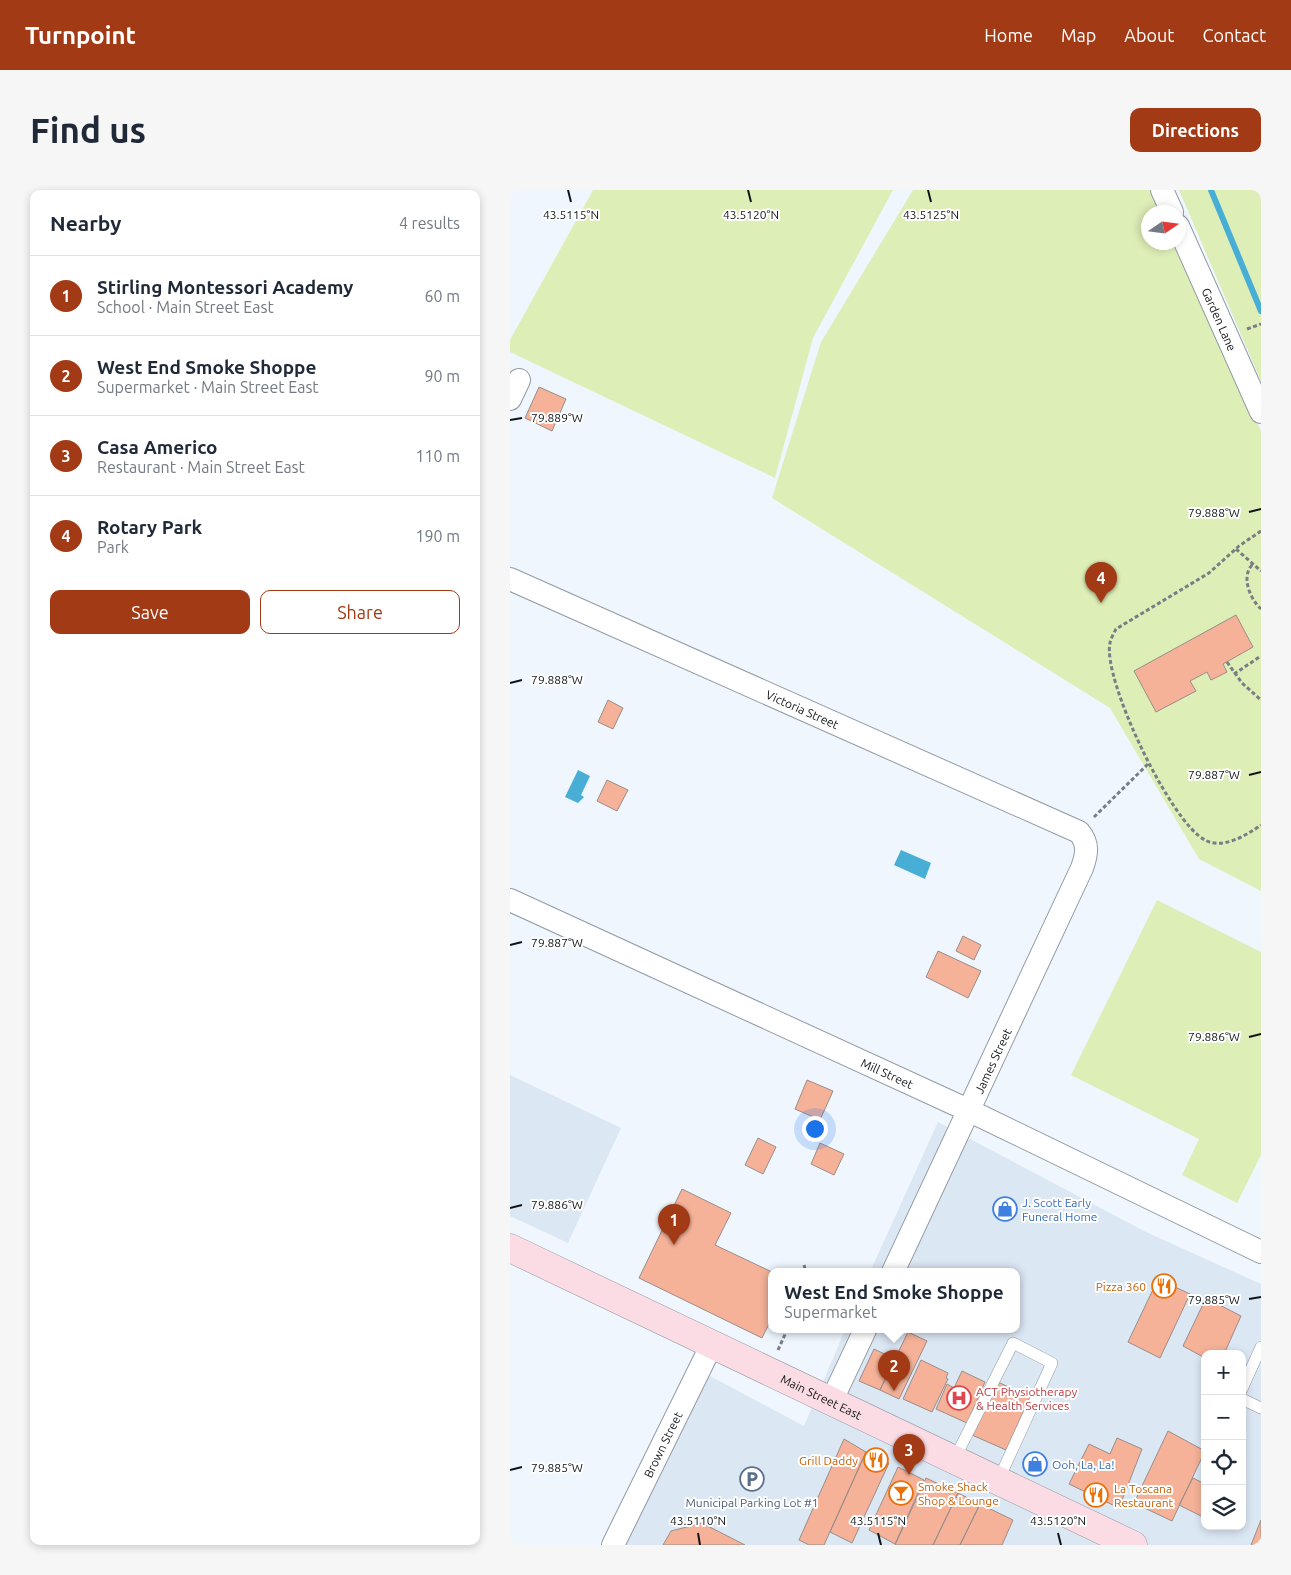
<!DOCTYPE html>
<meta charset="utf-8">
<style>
body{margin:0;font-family:Ubuntu,sans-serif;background:#f6f6f7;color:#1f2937}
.controls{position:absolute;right:15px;bottom:15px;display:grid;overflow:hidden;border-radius:10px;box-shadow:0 2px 8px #0003}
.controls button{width:45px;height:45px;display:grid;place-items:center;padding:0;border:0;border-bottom:1px solid #e0e1e3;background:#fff;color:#1f2937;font:25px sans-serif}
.compass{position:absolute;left:631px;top:15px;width:45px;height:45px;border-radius:50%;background:#fff;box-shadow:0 2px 8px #0003;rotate:77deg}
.you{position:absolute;left:304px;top:938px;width:18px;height:18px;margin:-12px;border:4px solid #fff;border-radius:50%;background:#1a73e8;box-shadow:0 0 0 8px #1a73e833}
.badge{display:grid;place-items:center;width:32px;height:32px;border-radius:50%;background:#a13a15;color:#fff;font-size:16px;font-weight:700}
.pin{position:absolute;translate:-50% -41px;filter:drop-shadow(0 1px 2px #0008)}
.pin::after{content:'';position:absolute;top:26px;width:18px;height:15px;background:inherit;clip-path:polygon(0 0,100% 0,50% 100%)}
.popup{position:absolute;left:258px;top:1078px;width:252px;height:65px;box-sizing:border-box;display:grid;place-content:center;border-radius:10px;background:#fff;filter:drop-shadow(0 1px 4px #0005);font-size:16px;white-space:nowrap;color:#747a83}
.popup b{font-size:19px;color:#1f2937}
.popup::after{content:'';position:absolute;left:50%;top:100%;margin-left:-10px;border:10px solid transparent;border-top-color:#fff}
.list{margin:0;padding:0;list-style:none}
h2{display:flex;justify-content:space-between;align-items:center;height:65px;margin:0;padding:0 20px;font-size:21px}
h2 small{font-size:16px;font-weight:400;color:#747a83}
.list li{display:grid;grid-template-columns:32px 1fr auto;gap:15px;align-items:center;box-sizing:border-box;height:80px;padding:0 20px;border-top:1px solid #e0e1e3}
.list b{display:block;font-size:19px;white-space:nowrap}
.list p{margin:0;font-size:16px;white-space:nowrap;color:#747a83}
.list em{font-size:16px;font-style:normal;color:#747a83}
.actions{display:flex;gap:10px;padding:15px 20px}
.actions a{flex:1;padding:11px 0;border:1px solid #a13a15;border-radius:10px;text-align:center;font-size:18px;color:#a13a15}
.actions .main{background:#a13a15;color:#fff}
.icon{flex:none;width:28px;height:28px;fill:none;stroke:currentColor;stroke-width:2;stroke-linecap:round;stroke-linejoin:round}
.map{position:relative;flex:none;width:751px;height:1355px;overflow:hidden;border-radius:10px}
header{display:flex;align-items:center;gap:30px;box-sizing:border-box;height:70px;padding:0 25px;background:#a13a15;color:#fff}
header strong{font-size:24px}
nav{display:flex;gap:28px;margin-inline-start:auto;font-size:18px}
.intro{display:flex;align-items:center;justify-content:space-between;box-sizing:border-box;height:120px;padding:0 30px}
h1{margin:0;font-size:35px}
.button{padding:12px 22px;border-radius:10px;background:#a13a15;color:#fff;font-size:18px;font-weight:700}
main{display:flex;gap:30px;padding:0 30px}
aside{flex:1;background:#fff;border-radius:10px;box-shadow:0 2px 8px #0003}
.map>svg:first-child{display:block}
.built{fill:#dce7f4;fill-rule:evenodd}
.green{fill:#deeeb7}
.water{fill:#48aed5}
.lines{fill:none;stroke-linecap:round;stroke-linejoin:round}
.stream{stroke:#48aed5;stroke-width:6}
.building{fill:#f5b298;stroke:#9a8d89}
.lane-casing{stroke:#929aa3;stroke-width:12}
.street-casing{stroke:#929aa3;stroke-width:24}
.secondary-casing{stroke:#929aa3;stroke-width:29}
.path{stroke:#797e84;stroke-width:3;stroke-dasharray:4 2.5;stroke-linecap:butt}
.lane{stroke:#fff;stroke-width:11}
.street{stroke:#fff;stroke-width:22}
.secondary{stroke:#fcdce4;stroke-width:28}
.ticks{fill:none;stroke:#111417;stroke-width:2}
.labels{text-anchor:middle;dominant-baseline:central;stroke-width:4;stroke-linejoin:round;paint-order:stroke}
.street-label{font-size:12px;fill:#111417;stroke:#fff}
.shop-label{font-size:12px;fill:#366cbe;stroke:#fff;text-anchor:start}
.food-label{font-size:12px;fill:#c56008;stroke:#fff;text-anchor:end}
.health-label{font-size:12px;fill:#be3a42;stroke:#fff;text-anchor:start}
.service-label{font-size:12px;fill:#4e5e75;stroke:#fff}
.ticks-label{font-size:12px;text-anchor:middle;fill:#111417;stroke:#fff;stroke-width:4;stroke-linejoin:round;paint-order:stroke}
</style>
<header>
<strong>Turnpoint</strong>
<nav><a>Home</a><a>Map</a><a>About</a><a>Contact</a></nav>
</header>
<div class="intro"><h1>Find us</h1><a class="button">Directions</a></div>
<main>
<aside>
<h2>Nearby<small>4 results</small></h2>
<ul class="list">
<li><span class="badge">1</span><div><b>Stirling Montessori Academy</b><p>School · Main Street East</p></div><em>60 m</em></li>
<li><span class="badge">2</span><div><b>West End Smoke Shoppe</b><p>Supermarket · Main Street East</p></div><em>90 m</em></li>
<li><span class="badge">3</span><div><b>Casa Americo</b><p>Restaurant · Main Street East</p></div><em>110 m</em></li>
<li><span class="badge">4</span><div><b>Rotary Park</b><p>Park</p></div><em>190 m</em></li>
</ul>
<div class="actions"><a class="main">Save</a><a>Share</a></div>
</aside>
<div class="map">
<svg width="751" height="1355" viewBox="0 0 751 1355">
<rect width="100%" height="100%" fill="#eff6fe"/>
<!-- built -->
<path class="built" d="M0,885L111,938L58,1053L0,1026Z
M428,932L636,1042L751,1094V1355H93L185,1178L294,1236L335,1140H506V1082H360ZM695,1164H732V1336H695Z"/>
<!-- green -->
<path class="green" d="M83,0H383L303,148L265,288L0,162V150Z
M403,0H652L661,22H638V52H668L669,41L751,241V701L689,669L600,518L262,308L311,152Z
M669,0H751V191Z
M647,710L751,762V965L727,1013L672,985L689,949L561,885Z"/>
<!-- water -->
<path class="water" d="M68,580L80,586L71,605L74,607L68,613L55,607Z
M391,660L421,673L415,689L384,675Z"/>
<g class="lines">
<!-- stream -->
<path class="stream" d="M701,0L751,121"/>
</g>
<!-- building -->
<path class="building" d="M29,197L56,209L42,241L15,228Z
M726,425L743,457L713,474L717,482L701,490L697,482L680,491L686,501L646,522L624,481Z
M98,510L113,518L103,539L88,532Z
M97,590L118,600L107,621L87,611Z
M453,746L471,755L464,770L446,761Z
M428,761L471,781L458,808L416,787Z
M297,890L323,901L310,930L285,919Z
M248,948L266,957L253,984L235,975Z
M310,953L334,964L324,985L301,974Z
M172,999L221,1023L205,1055L262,1082V1128L252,1148L129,1088Z
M648,1089L680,1104L650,1168L618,1152Z
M696,1108L731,1126L714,1164H695V1168L673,1156Z
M398,1142L417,1151L389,1209L370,1200Z
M364,1159L385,1169L370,1200L349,1191Z
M411,1170L438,1183L436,1188L438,1189L422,1222L393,1209Z
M452,1181L475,1192L457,1233L426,1219L437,1194L444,1198Z
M488,1192L520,1207L496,1260L462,1245Z
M658,1241L695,1261L662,1331L624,1313Z
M607,1248L632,1259L609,1318L559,1294L579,1254L600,1264Z
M334,1249L356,1262L314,1355H299L289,1350Z
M356,1262L379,1273L342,1353L320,1342Z
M388,1277L414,1290L385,1354L359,1340Z
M416,1288L448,1303L423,1355H385Z
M683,1288L695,1294V1328L669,1315Z
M448,1303L470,1314L450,1355H423Z
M470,1314L503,1330L492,1355H450Z
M751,1330V1355H741Z
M192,1333L235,1355H153L161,1341Z"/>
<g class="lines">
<!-- lane casing -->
<g class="lane-casing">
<path id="lane" d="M732,1199L751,1157
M732,1209L751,1218
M444,1270L503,1153L542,1173L488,1291"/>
</g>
<!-- street casing -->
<g class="street-casing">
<g id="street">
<path d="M652,0L662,22"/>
<path id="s1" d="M668,36L751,222"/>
<path d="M0,209L9,190"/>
<path id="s2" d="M0,389L569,642C579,654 577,664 572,678L383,1082"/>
<path id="s3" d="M0,710L460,921L751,1062"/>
<path d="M321,1212L355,1140"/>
<path id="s4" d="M103,1355L202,1154"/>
</g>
</g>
<!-- secondary casing -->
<g class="secondary-casing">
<g id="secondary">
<path id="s5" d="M0,1058L623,1355"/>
</g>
</g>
<!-- path -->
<path class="path" d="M737,139L751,134
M751,341L729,356L699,383L606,439C604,443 601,448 600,453C592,489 661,633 695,650C712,660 737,645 751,635
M726,359L751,381
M742,375C731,387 740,409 751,419
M717,472L732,493L751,510
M724,484L751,466
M584,627L638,574
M294,1075L296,1082
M268,1160L277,1140"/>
<!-- lane -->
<use href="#lane" class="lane"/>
<!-- street -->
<use href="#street" class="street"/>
<!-- secondary -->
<use href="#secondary" class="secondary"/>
</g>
<!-- ticks -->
<path class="ticks" d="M58,0L61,12M238,0L241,12M418,0L421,12M0,230L12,228M739,322L751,319M0,493L12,490M739,585L751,582M0,755L12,752M739,847L751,844M0,1018L12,1015M739,1109L751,1107M0,1280L12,1277M188,1343L190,1355M368,1343L371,1355M548,1343L551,1355"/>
<!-- icons -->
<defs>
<g id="shop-ring" transform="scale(1.25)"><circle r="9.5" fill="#fff" stroke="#3f7fe0" stroke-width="1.5"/><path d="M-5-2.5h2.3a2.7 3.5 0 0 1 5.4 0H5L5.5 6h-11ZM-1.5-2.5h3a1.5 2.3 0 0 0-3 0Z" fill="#3f7fe0"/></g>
<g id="restaurant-ring" transform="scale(1.25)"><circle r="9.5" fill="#fff" stroke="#e8710a" stroke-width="1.5"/><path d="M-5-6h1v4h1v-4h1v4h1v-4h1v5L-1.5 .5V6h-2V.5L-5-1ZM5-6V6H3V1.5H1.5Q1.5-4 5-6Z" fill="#e8710a"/></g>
<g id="hospital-ring" transform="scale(1.25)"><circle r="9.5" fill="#fff" stroke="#e0444e" stroke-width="1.5"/><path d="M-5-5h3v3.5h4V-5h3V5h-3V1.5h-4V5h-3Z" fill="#e0444e"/></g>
<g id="parking-ring" transform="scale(1.25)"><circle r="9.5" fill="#fff" stroke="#5c6f8a" stroke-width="1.5"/><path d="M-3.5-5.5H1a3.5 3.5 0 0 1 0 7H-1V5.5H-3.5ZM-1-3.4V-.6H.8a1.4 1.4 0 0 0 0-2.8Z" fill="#5c6f8a"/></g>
<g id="bar-ring" transform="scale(1.25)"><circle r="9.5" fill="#fff" stroke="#e8710a" stroke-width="1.5"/><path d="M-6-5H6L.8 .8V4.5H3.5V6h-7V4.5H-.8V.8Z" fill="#e8710a"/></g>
</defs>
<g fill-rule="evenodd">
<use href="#shop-ring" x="495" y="1019"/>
<use href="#restaurant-ring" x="654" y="1096"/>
<use href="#hospital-ring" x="449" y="1208"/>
<use href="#restaurant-ring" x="366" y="1270"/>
<use href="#shop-ring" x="525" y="1274"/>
<use href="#parking-ring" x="242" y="1289"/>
<use href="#bar-ring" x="391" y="1303"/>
<use href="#restaurant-ring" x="586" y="1305"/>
</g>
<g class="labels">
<!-- street labels -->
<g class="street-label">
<text stroke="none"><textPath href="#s1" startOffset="102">Garden Lane</textPath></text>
<text stroke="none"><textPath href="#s2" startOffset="320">Victoria Street</textPath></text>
<text transform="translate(483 871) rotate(-65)">James Street</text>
<text stroke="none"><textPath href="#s3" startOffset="415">Mill Street</textPath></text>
<text stroke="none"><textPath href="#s5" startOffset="345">Main Street East</textPath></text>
<text stroke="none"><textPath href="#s4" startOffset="112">Brown Street</textPath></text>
</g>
<!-- shop labels -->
<g class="shop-label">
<text x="512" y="1012">J. Scott Early<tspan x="512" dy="14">Funeral Home</tspan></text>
<text x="542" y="1274">Ooh, La, La!</text>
</g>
<!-- food labels -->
<g class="food-label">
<text x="636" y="1096">Pizza 360</text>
<text x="348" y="1270">Grill Daddy</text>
<text x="408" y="1296" text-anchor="start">Smoke Shack<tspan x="408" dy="14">Shop &amp; Lounge</tspan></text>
<text x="604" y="1298" text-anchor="start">La Toscana<tspan x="604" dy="14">Restaurant</tspan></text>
</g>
<!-- health labels -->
<g class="health-label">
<text x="466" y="1201">ACT Physiotherapy<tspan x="466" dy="14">&amp; Health Services</tspan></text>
</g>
<!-- service labels -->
<g class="service-label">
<text x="242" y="1312">Municipal Parking Lot #1</text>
</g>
</g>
<g class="ticks-label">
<text x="61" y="29">43.5115°N</text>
<text x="241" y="29">43.5120°N</text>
<text x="421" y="29">43.5125°N</text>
<text x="47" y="232">79.889°W</text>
<text x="704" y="327">79.888°W</text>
<text x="47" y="494">79.888°W</text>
<text x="704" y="589">79.887°W</text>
<text x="47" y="757">79.887°W</text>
<text x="704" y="851">79.886°W</text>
<text x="47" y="1019">79.886°W</text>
<text x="704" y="1114">79.885°W</text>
<text x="47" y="1282">79.885°W</text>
<text x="188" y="1335">43.5110°N</text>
<text x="368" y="1335">43.5115°N</text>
<text x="548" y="1335">43.5120°N</text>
</g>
</svg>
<div class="controls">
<button>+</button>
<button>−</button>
<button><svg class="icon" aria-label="locate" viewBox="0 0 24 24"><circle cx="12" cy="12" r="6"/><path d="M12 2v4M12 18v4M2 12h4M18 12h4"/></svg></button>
<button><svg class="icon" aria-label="layers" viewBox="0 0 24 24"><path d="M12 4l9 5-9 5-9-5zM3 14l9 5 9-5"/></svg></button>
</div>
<svg class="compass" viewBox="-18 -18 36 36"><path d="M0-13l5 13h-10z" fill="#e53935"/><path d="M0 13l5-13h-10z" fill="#747a83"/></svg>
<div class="you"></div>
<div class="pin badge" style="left:164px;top:1055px">1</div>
<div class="pin badge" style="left:384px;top:1201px">2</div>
<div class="popup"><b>West End Smoke Shoppe</b>Supermarket</div>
<div class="pin badge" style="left:399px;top:1285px">3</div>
<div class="pin badge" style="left:591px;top:413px">4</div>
</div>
</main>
